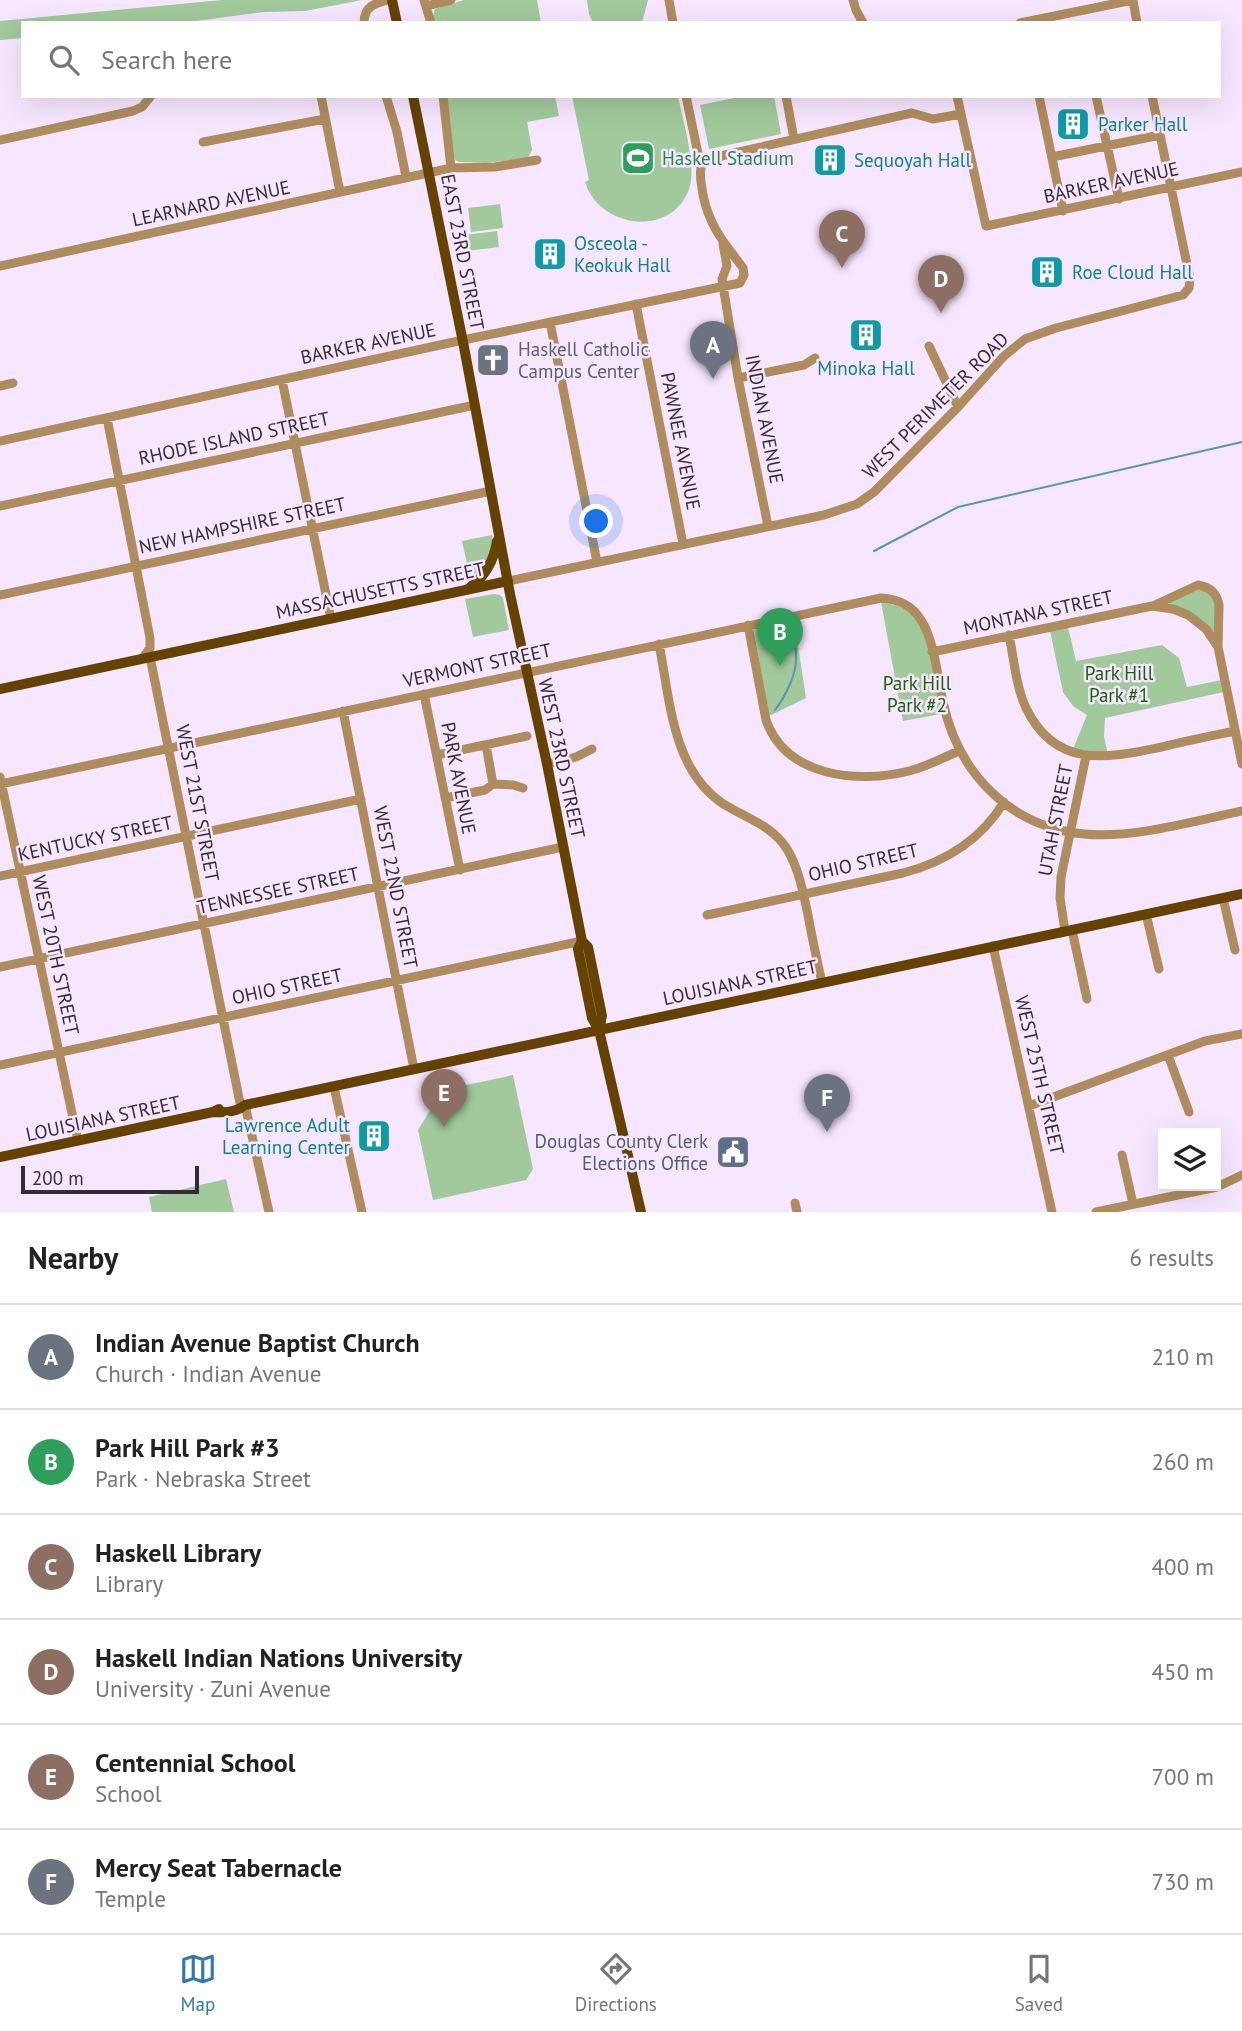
<!DOCTYPE html>
<meta charset="utf-8">
<style>
body{margin:0;font-family:"PT Sans",sans-serif;background:#f6f6f6;color:#222}
.controls{position:absolute;right:21px;bottom:21px;display:grid;overflow:hidden;border-radius:0px;box-shadow:0 7px 28px #0002}
.controls button{width:63px;height:63px;display:grid;place-items:center;padding:0;border:0;border-bottom:2px solid #e0e0e0;background:#fff;color:#222;font:35px sans-serif}
.scale{position:absolute;left:21px;bottom:18px;width:178px;box-sizing:border-box;padding-left:7px;border:4px solid #342c37;border-top:0;font-size:19px;line-height:24px;white-space:nowrap;color:#342c37;-webkit-text-stroke:5px #f7e6ff;paint-order:stroke}
.you{position:absolute;left:597px;top:522px;width:24px;height:24px;margin:-18px;border:5px solid #fff;border-radius:50%;background:#1a73e8;box-shadow:0 0 0 10px #1a73e833}
.badge{display:grid;place-items:center;width:46px;height:46px;border-radius:50%;background:#317aae;color:#fff;font-size:23px;font-weight:700}
.pin{position:absolute;translate:-50% -58px;filter:drop-shadow(0 2px 4px #0008)}
.pin::after{content:'';position:absolute;top:37px;width:24px;height:21px;background:inherit;clip-path:polygon(0 0,100% 0,50% 100%)}
.list{margin:0;padding:0;list-style:none}
h2{display:flex;justify-content:space-between;align-items:center;height:91px;margin:0;padding:0 28px;font-size:30px}
h2 small{font-size:23px;font-weight:400;color:#767676}
.list li{display:grid;grid-template-columns:46px 1fr auto;gap:21px;align-items:center;box-sizing:border-box;height:105px;padding:0 28px;border-top:2px solid #e0e0e0}
.list b{display:block;font-size:26px;white-space:nowrap}
.list p{margin:0;font-size:23px;white-space:nowrap;color:#767676}
.list em{font-size:23px;font-style:normal;color:#767676}
.icon{flex:none;width:38px;height:38px;fill:none;stroke:currentColor;stroke-width:2;stroke-linecap:round;stroke-linejoin:round}
.map{position:relative;flex:none;width:1242px;height:1212px;overflow:hidden}
.search{position:absolute;background:#fff;box-shadow:0 7px 28px #0002;left:21px;right:21px;top:21px;height:77px;display:flex;align-items:center;gap:18px;box-sizing:border-box;padding:0 24px;border-radius:0px;color:#767676;font-size:26px}
.sheet{height:721px;background:#fff}
nav{display:flex;justify-content:space-around;align-items:center;box-sizing:border-box;height:98px;border-top:2px solid #e0e0e0;background:#fff;font-size:19px;color:#767676}
nav a{display:grid;justify-items:center;gap:4px}
nav .on{color:#317aae}
.map>svg:first-child{display:block}
.green{fill:#a1c99b}
.lines{fill:none;stroke-linecap:round;stroke-linejoin:round}
.stream{stroke:#5396b7;stroke-width:2}
.minor{stroke:#af8c5d;stroke-width:9}
.major{stroke:#664200;stroke-width:10}
.labels{text-anchor:middle;dominant-baseline:central;stroke-width:5;stroke-linejoin:round;paint-order:stroke}
.culture-label{font-size:19px;fill:#0d838f;stroke:#f7e6ff;text-anchor:start}
.leisure-label{font-size:19px;fill:#27864d;stroke:#f7e6ff;text-anchor:start}
.street-label{font-size:19px;fill:#342c37;stroke:#f7e6ff}
.worship-label{font-size:19px;fill:#5b616d;stroke:#f7e6ff;text-anchor:start}
.park-label{font-size:19px;fill:#166406;stroke:#f7e6ff}
.service-label{font-size:19px;fill:#4e5e75;stroke:#f7e6ff;text-anchor:end}
</style>
<div class="map">
<svg width="1242" height="1212" viewBox="0 0 1242 1212">
<rect width="100%" height="100%" fill="#f7e6ff"/>
<!-- green -->
<path class="green" d="M222,0H362L305,11L264,12L181,23H23V38L0,40V21Z
M464,0H537L541,23H435L433,16L435,9Z
M587,0H648L642,23H593L589,14Z
M447,96H555L559,116L527,122L532,150L528,158L486,163L459,162L455,160L454,156Z
M572,96H678C683,121 696,163 690,186C675,238 600,230 585,182L589,180Z
M744,96H774L781,134L709,149L700,105Z
M500,204L503,228L471,232L468,208Z
M497,231L499,247L467,251L465,235Z
M492,535C495,556 484,568 471,582L462,541Z
M1200,589L1210,593L1216,604L1215,635L1169,604V601Z
M494,594L500,595L503,598L509,630L473,637L465,599Z
M881,602C895,604 910,609 919,622C930,639 936,691 941,714L903,721Z
M794,619L806,698L769,716L754,631L755,629Z
M1068,627L1076,661L1162,645L1179,658L1187,687L1222,680L1224,692L1105,718L1104,737L1108,754L1073,749L1087,715L1073,706L1063,692L1050,631Z
M513,1075L533,1169L526,1180L433,1200L418,1130L443,1090Z
M226,1179L234,1212H152L149,1197Z"/>
<g class="lines">
<!-- stream -->
<path class="stream" d="M874,551L958,507L1242,442
M775,710C785,697 797,674 796,657C796,648 794,639 794,629"/>
<!-- minor -->
<path class="minor" d="M424,0L431,23
M669,0L673,23
M853,0L856,10L863,23
M1133,0L1137,23
M426,6L451,0
M364,23C364,7 374,3 388,0
M1020,23L1133,0
M321,96L340,192
M386,96L397,132L406,177
M443,96L451,168
M786,96L794,139
M957,96L986,226L1242,172
M1039,96L1063,211
M1096,96L1119,199
M0,140L133,111L142,107L151,96
M203,142L325,119
M1052,157L1160,135
M700,164L725,155L912,113L933,119L961,114
M723,244L727,266L722,279L738,378L768,526
M0,266L451,168L495,167L537,160
M636,304L683,544
M550,322L597,562
M929,346L958,407
M738,378L804,365L815,358
M282,380L331,619
M0,386L13,383
M107,418L150,638V648L142,659
M0,441L463,340L740,283L744,275L743,268C724,242 710,228 703,195C702,186 699,177 701,168L686,96
M0,506L475,405
M508,581L824,515L857,504L874,492L958,407L1004,356L1025,339L1056,328L1183,295L1189,288L1190,279L1152,96
M0,595L491,491
M1155,605L1198,585C1210,587 1217,593 1219,605L1218,647
M748,625L766,720C786,777 858,784 909,771C926,767 942,758 959,751
M1009,635C1014,659 1016,687 1026,708C1056,770 1108,758 1162,747C1186,741 1211,736 1235,731
M659,644C670,699 672,769 722,803C745,818 772,825 787,849C799,869 803,892 808,915C812,938 817,960 822,983
M932,652L1152,606L1173,609L1188,615L1206,629L1218,647L1242,764
M150,657L240,1103
M424,694L460,870
M343,711L414,1069
M486,745L493,784
M437,755L527,736
M547,764L576,757L592,749
M0,777L78,1141
M0,784L881,598C897,599 912,605 921,620C934,639 938,679 943,702C958,773 1010,827 1084,834C1133,839 1194,821 1242,811
M445,798L485,790L493,784L513,785L523,788
M0,876L361,799
M1223,898L1235,950
M1146,914L1159,969
M707,915L903,873C945,862 981,840 1004,802
M1072,930L1087,999
M1065,931L1060,898L1061,877L1086,756
M993,946L1052,1212
M0,967L563,847
M1168,1055L1189,1112
M0,1065L582,941
M334,1087L362,1212
M245,1105L269,1212
M1029,1106L1205,1041L1242,1034
M1122,1155L1133,1204
M795,1203L797,1212
M1096,1212L1217,1187L1242,1175"/>
<!-- major -->
<path class="major" d="M392,0L397,23
M413,96L464,347L510,594L547,764L582,941L578,949L592,1018L599,1030L641,1212
M469,588C486,576 494,561 497,541
M0,689L508,581
M582,941L588,947L602,1016L599,1030
M213,1112C224,1113 237,1112 245,1105L1242,894
M0,1157L213,1112L219,1109"/>
</g>
<!-- icons -->
<defs>
<g id="building-square" transform="scale(1.75)"><rect x="-9" y="-9" width="18" height="18" rx="4" fill="#0f9aa8" stroke="#f7e6ff"/><path d="M-4-6H4V6H1V3H-1V6H-4ZM-2.5-4.3h1.7v1.8h-1.7ZM.8-4.3h1.7v1.8H.8ZM-2.5-1h1.7V.8h-1.7ZM.8-1h1.7V.8H.8Z" fill="#fff"/></g>
<g id="stadium-square" transform="scale(1.75)"><rect x="-9" y="-9" width="18" height="18" rx="4" fill="#2e9e5b" stroke="#f7e6ff"/><path d="M0-5a6.5 5 0 1 0 0 10a6.5 5 0 1 0 0-10ZM-3.5-1.8h7v3.6h-7Z" fill="#fff"/></g>
<g id="church-square" transform="scale(1.75)"><rect x="-9" y="-9" width="18" height="18" rx="4" fill="#6b7280" stroke="#f7e6ff"/><path d="M-1.2-6h2.4v3.5h3.3v2.4h-3.3V6h-2.4V-.1h-3.3v-2.4h3.3Z" fill="#fff"/></g>
<g id="civic-square" transform="scale(1.75)"><rect x="-9" y="-9" width="18" height="18" rx="4" fill="#5c6f8a" stroke="#f7e6ff"/><path d="M-.6-6.5H3V-4.5H.6V-3L4-1V1h2V6H-6V1h2V-1L-.6-3ZM-1.2 2.5V6h2.4V2.5Z" fill="#fff"/></g>
</defs>
<g fill-rule="evenodd">
<use href="#building-square" x="1073" y="124"/>
<use href="#stadium-square" x="638" y="158"/>
<use href="#building-square" x="830" y="160"/>
<use href="#building-square" x="550" y="254"/>
<use href="#building-square" x="1047" y="272"/>
<use href="#building-square" x="866" y="335"/>
<use href="#church-square" x="493" y="360"/>
<use href="#building-square" x="374" y="1136"/>
<use href="#civic-square" x="733" y="1152"/>
</g>
<g class="labels">
<!-- culture labels -->
<g class="culture-label">
<text x="1098" y="124">Parker Hall</text>
<text x="854" y="160">Sequoyah Hall</text>
<text x="574" y="243">Osceola -<tspan x="574" dy="22">Keokuk Hall</tspan></text>
<text x="1072" y="272">Roe Cloud Hall</text>
<text x="866" y="368" text-anchor="middle">Minoka Hall</text>
<text x="350" y="1125" text-anchor="end">Lawrence Adult<tspan x="350" dy="22">Learning Center</tspan></text>
</g>
<!-- leisure labels -->
<g class="leisure-label">
<text x="662" y="158">Haskell Stadium</text>
</g>
<!-- street labels -->
<g class="street-label">
<text transform="translate(1111 182) rotate(-12)">BARKER AVENUE</text>
<text transform="translate(211 203) rotate(-12)">LEARNARD AVENUE</text>
<text transform="translate(463 252) rotate(79)">EAST 23RD STREET</text>
<text transform="translate(368 343) rotate(-12)">BARKER AVENUE</text>
<text transform="translate(935 405) rotate(-45)">WEST PERIMETER ROAD</text>
<text transform="translate(765 419) rotate(79)">INDIAN AVENUE</text>
<text transform="translate(234 438) rotate(-12)">RHODE ISLAND STREET</text>
<text transform="translate(681 441) rotate(79)">PAWNEE AVENUE</text>
<text transform="translate(242 525) rotate(-12)">NEW HAMPSHIRE STREET</text>
<text transform="translate(380 590) rotate(-12)">MASSACHUSETTS STREET</text>
<text transform="translate(1038 612) rotate(-12)">MONTANA STREET</text>
<text transform="translate(477 665) rotate(-12)">VERMONT STREET</text>
<text transform="translate(562 758) rotate(78)">WEST 23RD STREET</text>
<text transform="translate(459 778) rotate(79)">PARK AVENUE</text>
<text transform="translate(198 803) rotate(79)">WEST 21ST STREET</text>
<text transform="translate(1055 820) rotate(-79)">UTAH STREET</text>
<text transform="translate(95 838) rotate(-12)">KENTUCKY STREET</text>
<text transform="translate(863 862) rotate(-13)">OHIO STREET</text>
<text transform="translate(396 887) rotate(79)">WEST 22ND STREET</text>
<text transform="translate(278 890) rotate(-12)">TENNESSEE STREET</text>
<text transform="translate(56 955) rotate(78)">WEST 20TH STREET</text>
<text transform="translate(740 982) rotate(-12)">LOUISIANA STREET</text>
<text transform="translate(287 986) rotate(-12)">OHIO STREET</text>
<text transform="translate(1040 1075) rotate(77)">WEST 25TH STREET</text>
<text transform="translate(103 1118) rotate(-12)">LOUISIANA STREET</text>
</g>
<!-- worship labels -->
<g class="worship-label">
<text x="518" y="349">Haskell Catholic<tspan x="518" dy="22">Campus Center</tspan></text>
</g>
<!-- park labels -->
<g class="park-label">
<text x="1119" y="673">Park Hill<tspan x="1119" dy="22">Park #1</tspan></text>
<text x="917" y="683">Park Hill<tspan x="917" dy="22">Park #2</tspan></text>
</g>
<!-- service labels -->
<g class="service-label">
<text x="708" y="1141">Douglas County Clerk<tspan x="708" dy="22">Elections Office</tspan></text>
</g>
</g>
</svg>
<div class="controls">
<button><svg class="icon" aria-label="layers" viewBox="0 0 24 24"><path d="M12 4l9 5-9 5-9-5zM3 14l9 5 9-5"/></svg></button>
</div>
<div class="scale">200 m</div>
<div class="you"></div>
<div class="pin badge" style="left:713px;top:379px;background:#6b7280">A</div>
<div class="pin badge" style="left:780px;top:666px;background:#2e9e5b">B</div>
<div class="pin badge" style="left:842px;top:268px;background:#8d6e63">C</div>
<div class="pin badge" style="left:941px;top:313px;background:#8d6e63">D</div>
<div class="pin badge" style="left:444px;top:1127px;background:#8d6e63">E</div>
<div class="pin badge" style="left:827px;top:1132px;background:#6b7280">F</div>
<div class="search"><svg class="icon" aria-label="search" viewBox="0 0 24 24"><circle cx="10" cy="10" r="6"/><path d="M15 15l6 6"/></svg>Search here</div>
</div>
<section class="sheet">
<h2>Nearby<small>6 results</small></h2>
<ul class="list">
<li><span class="badge" style="background:#6b7280">A</span><div><b>Indian Avenue Baptist Church</b><p>Church · Indian Avenue</p></div><em>210 m</em></li>
<li><span class="badge" style="background:#2e9e5b">B</span><div><b>Park Hill Park #3</b><p>Park · Nebraska Street</p></div><em>260 m</em></li>
<li><span class="badge" style="background:#8d6e63">C</span><div><b>Haskell Library</b><p>Library</p></div><em>400 m</em></li>
<li><span class="badge" style="background:#8d6e63">D</span><div><b>Haskell Indian Nations University</b><p>University · Zuni Avenue</p></div><em>450 m</em></li>
<li><span class="badge" style="background:#8d6e63">E</span><div><b>Centennial School</b><p>School</p></div><em>700 m</em></li>
<li><span class="badge" style="background:#6b7280">F</span><div><b>Mercy Seat Tabernacle</b><p>Temple</p></div><em>730 m</em></li>
</ul>
</section>
<nav>
<a class="on"><svg class="icon" aria-label="map" viewBox="0 0 24 24"><path d="M3 6l6-2 6 2 6-2v14l-6 2-6-2-6 2zM9 4v14M15 6v14"/></svg>Map</a>
<a><svg class="icon" aria-label="directions" viewBox="0 0 24 24"><path d="M12 3l9 9-9 9-9-9zM9 14v-3h6M13 9l2 2-2 2"/></svg>Directions</a>
<a><svg class="icon" aria-label="saved" viewBox="0 0 24 24"><path d="M7 4h10v16l-5-4-5 4z"/></svg>Saved</a>
</nav>
